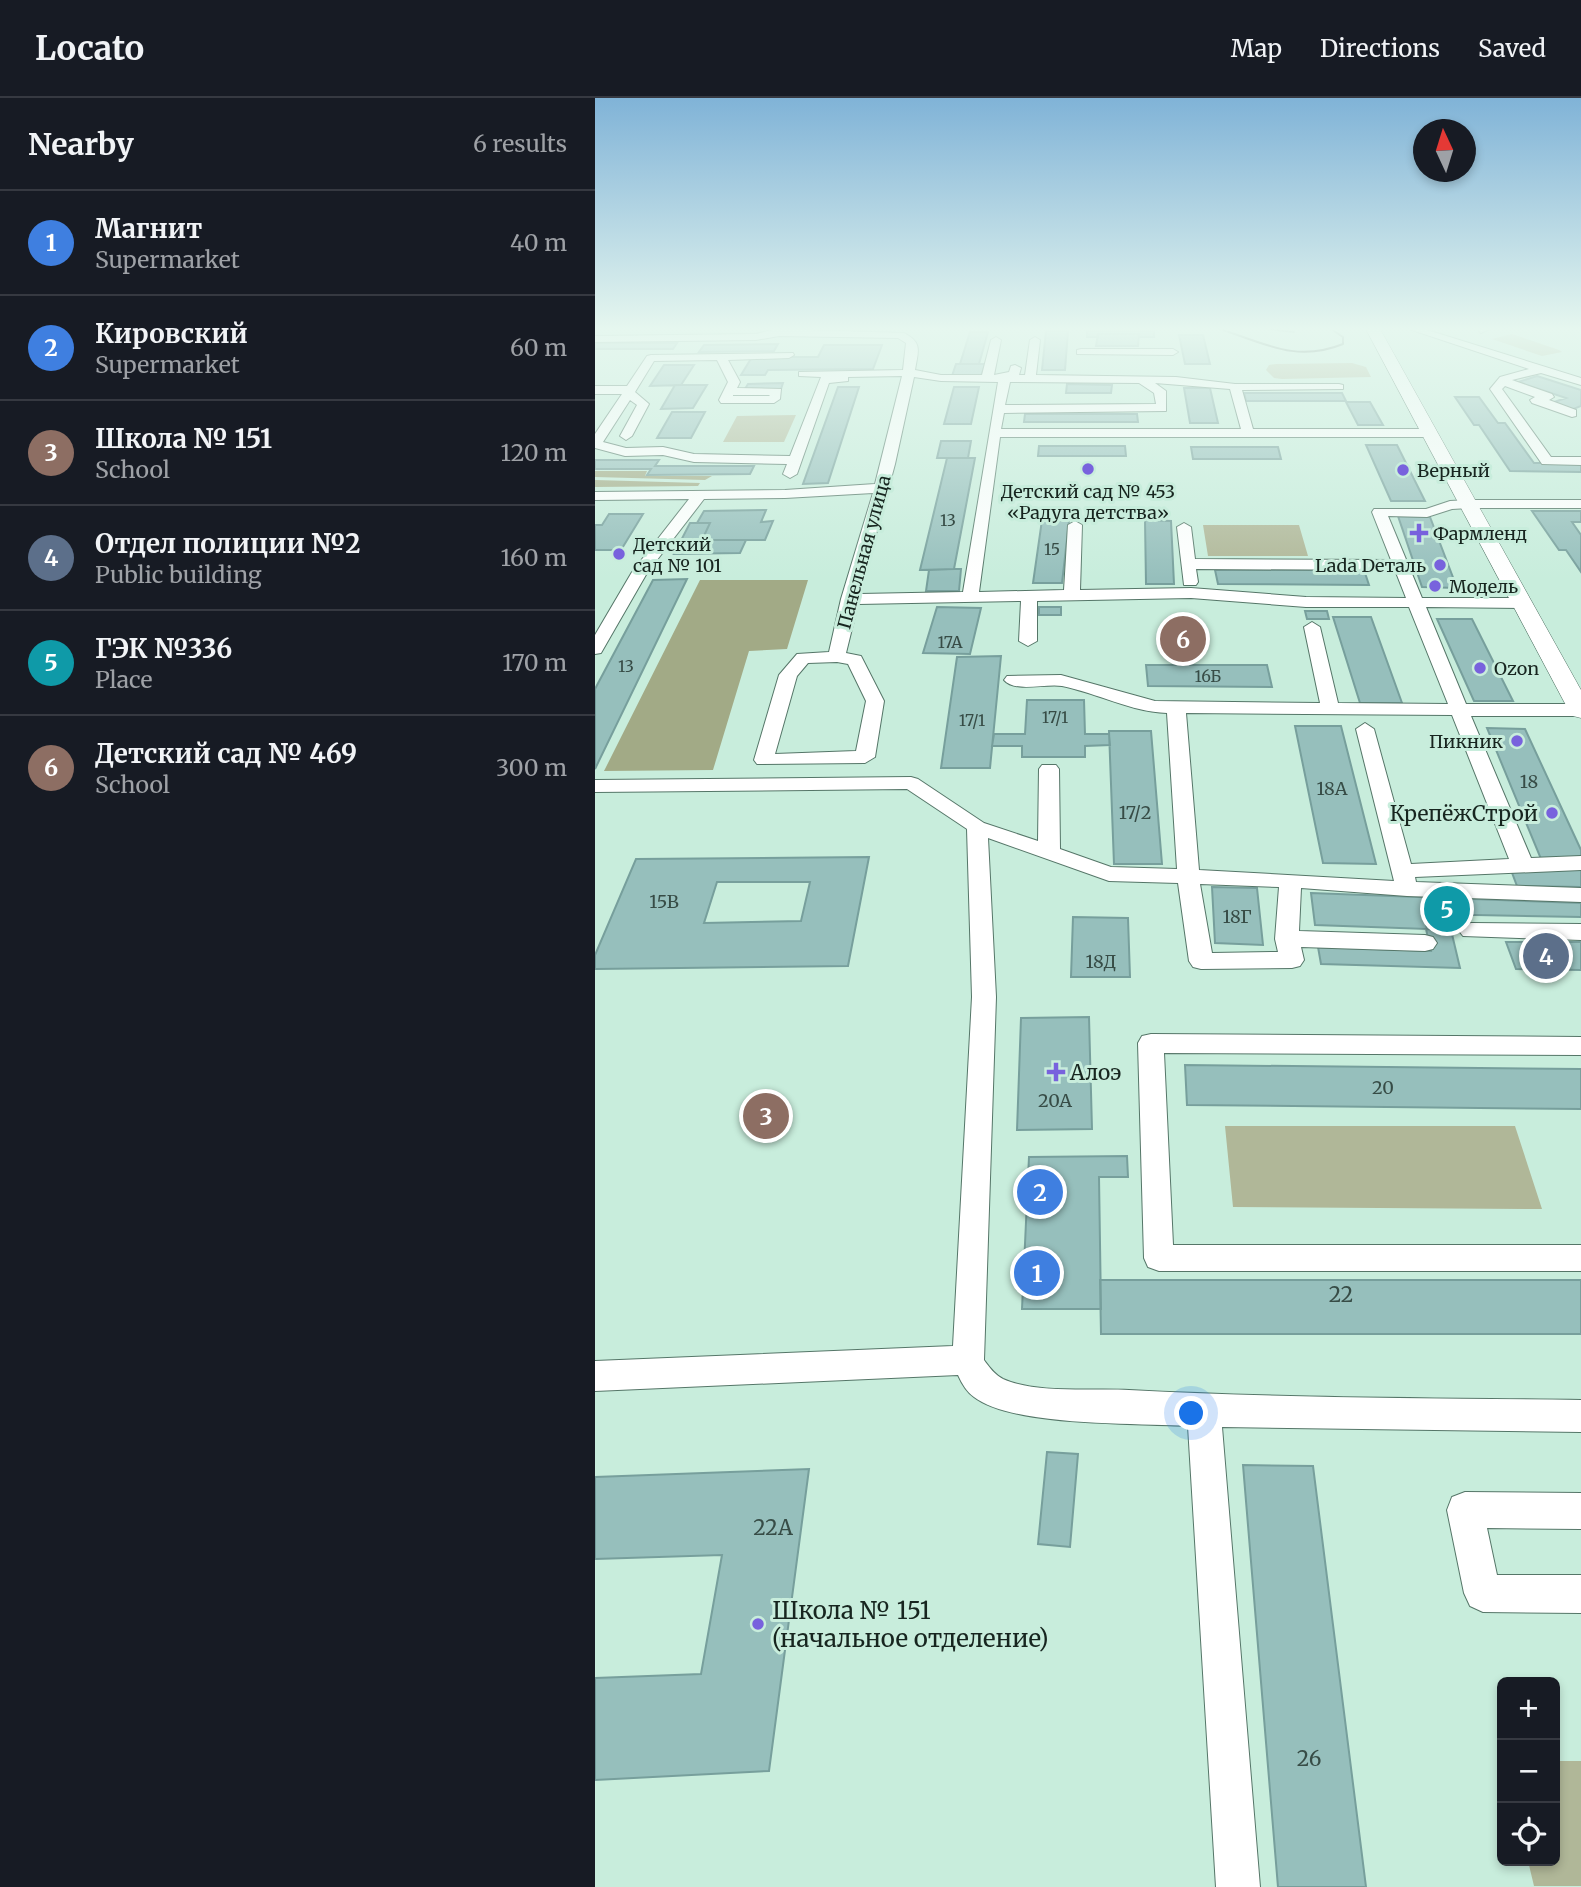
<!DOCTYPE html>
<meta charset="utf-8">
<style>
body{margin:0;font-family:Merriweather,serif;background:#242831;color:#f1f3f6}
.controls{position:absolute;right:21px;bottom:21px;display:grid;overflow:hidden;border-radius:10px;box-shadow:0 4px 10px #0003}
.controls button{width:63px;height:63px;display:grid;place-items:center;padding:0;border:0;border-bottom:2px solid #363941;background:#171b24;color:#f1f3f6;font:35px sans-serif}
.compass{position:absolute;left:818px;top:21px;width:63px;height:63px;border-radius:50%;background:#171b24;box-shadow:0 4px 10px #0003;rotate:356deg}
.you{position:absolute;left:597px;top:1316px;width:24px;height:24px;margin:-18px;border:5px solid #fff;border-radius:50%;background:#1a73e8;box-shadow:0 0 0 10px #1a73e833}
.badge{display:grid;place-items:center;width:46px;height:46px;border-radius:50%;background:#7c3aed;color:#fff;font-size:23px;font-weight:700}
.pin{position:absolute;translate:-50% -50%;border:4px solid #fff;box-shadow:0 2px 7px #0006}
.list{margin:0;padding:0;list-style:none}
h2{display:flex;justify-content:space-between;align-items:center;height:91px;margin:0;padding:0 28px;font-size:30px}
h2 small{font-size:23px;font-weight:400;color:#9ea1a6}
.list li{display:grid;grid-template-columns:46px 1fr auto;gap:21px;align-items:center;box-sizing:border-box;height:105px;padding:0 28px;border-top:2px solid #363941}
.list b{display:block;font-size:26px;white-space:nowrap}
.list p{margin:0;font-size:23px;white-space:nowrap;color:#9ea1a6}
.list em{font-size:23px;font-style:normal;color:#9ea1a6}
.icon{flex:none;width:38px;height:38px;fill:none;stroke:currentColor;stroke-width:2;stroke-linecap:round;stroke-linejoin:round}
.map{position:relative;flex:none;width:986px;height:1789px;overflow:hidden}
header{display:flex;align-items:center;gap:42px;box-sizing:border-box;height:98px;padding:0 35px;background:#171b24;border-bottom:2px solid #363941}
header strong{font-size:33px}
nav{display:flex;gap:38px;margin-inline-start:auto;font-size:24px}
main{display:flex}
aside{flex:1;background:#171b24}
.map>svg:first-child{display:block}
.green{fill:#b0b798}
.forest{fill:#a2aa86}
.building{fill:#96bfbc;stroke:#779f9c;stroke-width:2;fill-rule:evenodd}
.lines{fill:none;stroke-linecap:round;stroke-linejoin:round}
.minor-casing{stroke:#557668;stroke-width:2}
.major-casing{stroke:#557668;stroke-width:1}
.minor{fill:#fff;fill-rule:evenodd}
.major{fill:#fff;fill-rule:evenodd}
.tram{stroke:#42554d;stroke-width:2}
.poi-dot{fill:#7862dd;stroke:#c8eddc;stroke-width:2.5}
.labels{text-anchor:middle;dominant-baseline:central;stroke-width:6;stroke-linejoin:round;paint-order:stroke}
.far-number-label{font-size:16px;fill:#374c46}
.far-poi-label{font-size:18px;fill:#17251f;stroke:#c8eddc;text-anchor:start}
.far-street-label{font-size:18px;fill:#17251f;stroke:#c8eddc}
.number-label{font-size:18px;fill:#374c46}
.poi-label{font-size:21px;fill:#17251f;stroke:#c8eddc;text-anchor:end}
.near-number-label{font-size:21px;fill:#374c46}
.near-poi-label{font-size:24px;fill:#17251f;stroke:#c8eddc;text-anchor:start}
</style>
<header>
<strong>Locato</strong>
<nav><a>Map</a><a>Directions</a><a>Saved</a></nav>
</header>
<main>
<aside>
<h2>Nearby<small>6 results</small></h2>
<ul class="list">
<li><span class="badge" style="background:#3f7fe0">1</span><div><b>Магнит</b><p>Supermarket</p></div><em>40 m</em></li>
<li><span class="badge" style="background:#3f7fe0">2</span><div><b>Кировский</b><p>Supermarket</p></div><em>60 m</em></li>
<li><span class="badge" style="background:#8d6e63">3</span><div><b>Школа № 151</b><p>School</p></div><em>120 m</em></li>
<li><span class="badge" style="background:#5c6f8a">4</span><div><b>Отдел полиции №2</b><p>Public building</p></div><em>160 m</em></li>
<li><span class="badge" style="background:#0f9aa8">5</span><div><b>ГЭК №336</b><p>Place</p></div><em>170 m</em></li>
<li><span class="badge" style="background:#8d6e63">6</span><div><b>Детский сад № 469</b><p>School</p></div><em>300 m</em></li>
</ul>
</aside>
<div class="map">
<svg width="986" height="1789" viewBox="0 0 986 1789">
<rect width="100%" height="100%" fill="#c8eddc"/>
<!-- green -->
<path class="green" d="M917,236L964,252L967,254L947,258L897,241Z
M757,265L771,269L776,279L687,281L679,280L671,272L674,267L681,266Z
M201,317L189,344H128L142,318Z
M608,427H704L713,458H613Z
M630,1028H920L947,1111L638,1109Z
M960,1663H986V1788H939L933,1763H960Z"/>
<!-- forest -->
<path class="forest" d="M0,373H52L50,378H117L110,382L0,379Z
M0,382L105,385L103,388L0,389Z
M105,482H213L192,551L154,553L118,672L9,673Z"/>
<!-- building -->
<path class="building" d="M451,233H473L470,272H447Z
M492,233H559V239H544V236H503V239H492Z
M375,234H393L384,266H365Z
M503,236H544L543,248H501Z
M584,237H608L615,266H590Z
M0,245H82L78,251H0Z
M183,246L179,253L104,254L109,247Z
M229,247H287L278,271L173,272L170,277H146L157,259H223Z
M361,266H390L386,278H357Z
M69,267H99L86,287L55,288Z
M942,278L986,292V308L976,312L956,305L971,300L923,284Z
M188,285L186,291H150L153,286Z
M472,286L517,287L516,295H471Z
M80,287H112L98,310L66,311Z
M243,289H264L233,385L208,386Z
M359,289H384L376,326H349Z
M589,290H615L623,325H595Z
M649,295H747L751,303H651Z
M860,299H884L903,325H910L939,365H986V374L915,373L884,327H879Z
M751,304H775L788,327H763Z
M77,314H110L96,340H62Z
M430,316H542L543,324H429Z
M346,343H376L373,360H342Z
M771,347H802L830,403H796Z
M444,348H530L531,358H443Z
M596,349H683L686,361H598Z
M352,360H380L359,471L325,472Z
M0,362H64L60,368H159L155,376L52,377L56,371H0Z
M171,412L166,424L178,423L170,442H107L115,425H102L109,413Z
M937,413H986V424H977L986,437V474L971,452H964Z
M14,416H48L26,452H0V427H7Z
M803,418L835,419L862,490L827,489Z
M447,422L474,423L467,485H438Z
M550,422L576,423L579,486H551Z
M95,425H115L107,442H151L145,455L79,456Z
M359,471H366L364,493H331L334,472Z
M620,472H769L774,487L623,486Z
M92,481L0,671V591L58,482Z
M342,509L386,510L375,556L328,555Z
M444,509H466V517H444Z
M710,513H732L734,521H712Z
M738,519H776L807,605H765Z
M842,521H877L918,603H879Z
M406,558L395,670H346L362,559Z
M551,567H672L677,589L553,588Z
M432,602H489L490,636H514L515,647L490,648V659H427V648H397L399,636H430Z
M700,628H746L781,766L728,765Z
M892,630L930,631L986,752V761H946Z
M514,633H556L567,766H519Z
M274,759L253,868L0,871V857L41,761ZM122,784H215L206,823L109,825Z
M916,772H986V789L922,788Z
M617,789L662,790L668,847L620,845Z
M716,795L986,805V819L829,816L832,831L720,827Z
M478,819L533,820L535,879H476Z
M831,831L856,832L865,870L726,866L723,849L836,853Z
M911,844H986V872L921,871Z
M494,919L497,1031L422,1032L426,920Z
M590,967L986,971V1011L592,1007Z
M532,1058L533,1079H504L506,1211H427L434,1059Z
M505,1182H986V1236H506Z
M452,1354L483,1356L475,1449L443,1446Z
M648,1367L718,1368L771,1789H683Z
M214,1371L174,1673L0,1682V1580L106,1576L127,1457L0,1461V1379Z"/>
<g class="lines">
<!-- minor casing -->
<g class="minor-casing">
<path id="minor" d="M180,231L309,235C328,245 323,253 320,272L346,277H387L396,242L401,239L406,242L399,277L414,274L416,268L420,267L426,270L424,277H430L435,242L440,239L445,242L441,277L581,279L640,286H744L748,287V291L647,292L658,331H836L842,335L836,339H405L384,494L469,492L473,427L480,423L487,427L485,492L596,490L711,499L811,500L800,472L601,471L603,484L601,487H589L582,429L589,425L596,429L600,461L796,462L777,414L779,411H831L855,403L874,402H986V410H874L857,411L832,419L793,418L827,500H928L936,505L928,510L831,509L871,606H986V618H876L936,760L986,758V772L820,779L821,784L986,790V804L812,798L706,790L704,833L830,837L838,839L842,845L838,851L830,853L706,849L709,862L705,868L697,870L606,871L598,869L594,863L583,785L514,783L393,740L401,899L389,1262C394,1269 400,1277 408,1281C441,1296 498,1290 534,1292C685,1300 835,1300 986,1302V1334L627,1329L665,1789H621L593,1328C542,1325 418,1329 379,1299C372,1294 367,1286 363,1277L0,1293V1263L358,1248L377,899L372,731L312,691L0,694V682L316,679L323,681L389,725L443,743L444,671L447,667H461L464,671L465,751L516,769L582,771L572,615C536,614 502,595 467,588C451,585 420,595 409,582L412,578L466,577L560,603L725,605L709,529L717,524L725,529L743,605L853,606L814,509H711L596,500L442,503V543L433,548L424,543L426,503L263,506L251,555L266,558L289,603L280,659L270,665L162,666L159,662L184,577L202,556L234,554L246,501L278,395L190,400L109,401L52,475L6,555L0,556V537L37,474L94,401L0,402V394L190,392L280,386L307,278L253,279V283L234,285L202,376L195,380L188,376L192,366L99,364L68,357L30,358L0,350V336L27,296H0V288H32L52,258L56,257L198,255L199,257L194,260L133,262L145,284L142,290L186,291L185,301L179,305H126L124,302L133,284L122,262L59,263L40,294L54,306L37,338L31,342L25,338L42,307L35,302L8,344L31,350L68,349L99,356L195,358L226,279L204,278V274L308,272L311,245L303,240L184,238L161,242L0,244V238L161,236ZM319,279L346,283L403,284L368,494L265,496L300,366ZM415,284L544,285L559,295L561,306L410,307ZM560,285L635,291L646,331H406L409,315L571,313V293ZM175,297L174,298H138V297ZM242,564L253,566L271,603L261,653L180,656L202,578L213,565ZM591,615L857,617L914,761L816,766L779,631L770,625L761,631L799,783L604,772ZM605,786L684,789L680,841L683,854L617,855Z
M814,231H829L986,280V287L946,275L917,282L957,296L959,299L954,302L981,312V318L977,319L937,305L935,302L940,299L910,288L907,291L956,359H986V367L947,366L895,291L905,279L934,271Z
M882,231H894L886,235Z
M486,251H578L583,254L578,257L482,256V252Z
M876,825L986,826V842L868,838L864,833L868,828Z
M556,936L986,939V957L569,955L578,1147H986V1173H564L553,1169L549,1160L543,945L547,938Z
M870,1394L986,1395V1431L892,1430L902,1477H986V1515L888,1514L875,1508L869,1495L852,1412L857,1399Z"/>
</g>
<!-- major casing -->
<g class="major-casing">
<path id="major" d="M771,231H785L986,592V620L978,618L974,613Z"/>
</g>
<!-- minor -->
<use href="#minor" class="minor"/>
<!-- major -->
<use href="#major" class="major"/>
<!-- tram -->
<path class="tram" d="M625,231C669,245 701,265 748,246V239L736,231
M674,231L699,234"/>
</g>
<!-- sky -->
<linearGradient id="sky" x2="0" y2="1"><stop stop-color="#80b3d7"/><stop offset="0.48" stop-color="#e6f7ef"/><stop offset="1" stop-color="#e6f7ef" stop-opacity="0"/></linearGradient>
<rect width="986" height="481" fill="url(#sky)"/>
<!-- markers -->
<g class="poi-dot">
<circle cx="493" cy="371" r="7"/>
<circle cx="808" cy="372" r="7"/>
<path d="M820.5 424.5h7v7h7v7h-7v7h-7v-7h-7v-7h7z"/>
<circle cx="24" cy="456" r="7"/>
<circle cx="845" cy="467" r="7"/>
<circle cx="840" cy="488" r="7"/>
<circle cx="885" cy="570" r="7"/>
<circle cx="922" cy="643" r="7"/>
<circle cx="957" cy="715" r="7"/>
<path d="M457.5 963.5h7v7h7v7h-7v7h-7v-7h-7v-7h7z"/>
<circle cx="163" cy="1526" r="7"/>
</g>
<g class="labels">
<!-- far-number labels -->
<g class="far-number-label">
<text x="353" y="422">13</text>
<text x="457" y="451">15</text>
<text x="355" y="544">17А</text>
<text x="31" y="568">13</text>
<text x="613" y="578">16Б</text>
<text x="460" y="619">17/1</text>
<text x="377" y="622">17/1</text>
</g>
<!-- far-poi labels -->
<g class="far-poi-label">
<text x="822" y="372">Верный</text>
<text x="493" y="393" text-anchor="middle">Детский сад № 453<tspan x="493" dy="21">«Радуга детства»</tspan></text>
<text x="838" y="435">Фармленд</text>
<text x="38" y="446">Детский<tspan x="38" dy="21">сад № 101</tspan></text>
<text x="831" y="467" text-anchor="end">Lada Dеталь</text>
<text x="854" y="488">Модель</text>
<text x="899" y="570">Ozon</text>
<text x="908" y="643" text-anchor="end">Пикник</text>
</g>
<!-- far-street labels -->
<g class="far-street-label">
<text transform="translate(269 454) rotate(-75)">Панельная улица</text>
</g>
<!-- number labels -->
<g class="number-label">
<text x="934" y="683">18</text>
<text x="737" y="690">18А</text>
<text x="540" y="714">17/2</text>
<text x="69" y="803">15В</text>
<text x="642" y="818">18Г</text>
<text x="506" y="863">18Д</text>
<text x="788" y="989">20</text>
<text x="460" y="1002">20А</text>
</g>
<!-- poi labels -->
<g class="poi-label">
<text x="943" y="715">КрепёжСтрой</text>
<text x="475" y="974" text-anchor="start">Алоэ</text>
</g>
<!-- near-number labels -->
<g class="near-number-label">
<text x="746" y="1196">22</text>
<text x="178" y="1429">22А</text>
<text x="714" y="1660">26</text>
</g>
<!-- near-poi labels -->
<g class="near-poi-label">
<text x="177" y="1512">Школа № 151<tspan x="177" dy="28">(начальное отделение)</tspan></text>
</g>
</g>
</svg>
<div class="controls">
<button>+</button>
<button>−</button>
<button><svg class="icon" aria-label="locate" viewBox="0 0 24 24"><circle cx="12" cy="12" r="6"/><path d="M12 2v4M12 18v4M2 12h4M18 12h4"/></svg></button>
</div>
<svg class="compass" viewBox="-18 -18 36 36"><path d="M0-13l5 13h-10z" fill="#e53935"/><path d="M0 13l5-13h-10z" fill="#9ea1a6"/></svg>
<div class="you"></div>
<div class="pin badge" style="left:442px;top:1175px;background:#3f7fe0">1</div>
<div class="pin badge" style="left:445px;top:1094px;background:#3f7fe0">2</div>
<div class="pin badge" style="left:171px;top:1018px;background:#8d6e63">3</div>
<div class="pin badge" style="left:951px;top:858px;background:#5c6f8a">4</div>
<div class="pin badge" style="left:852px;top:811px;background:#0f9aa8">5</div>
<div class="pin badge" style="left:588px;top:541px;background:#8d6e63">6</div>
</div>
</main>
